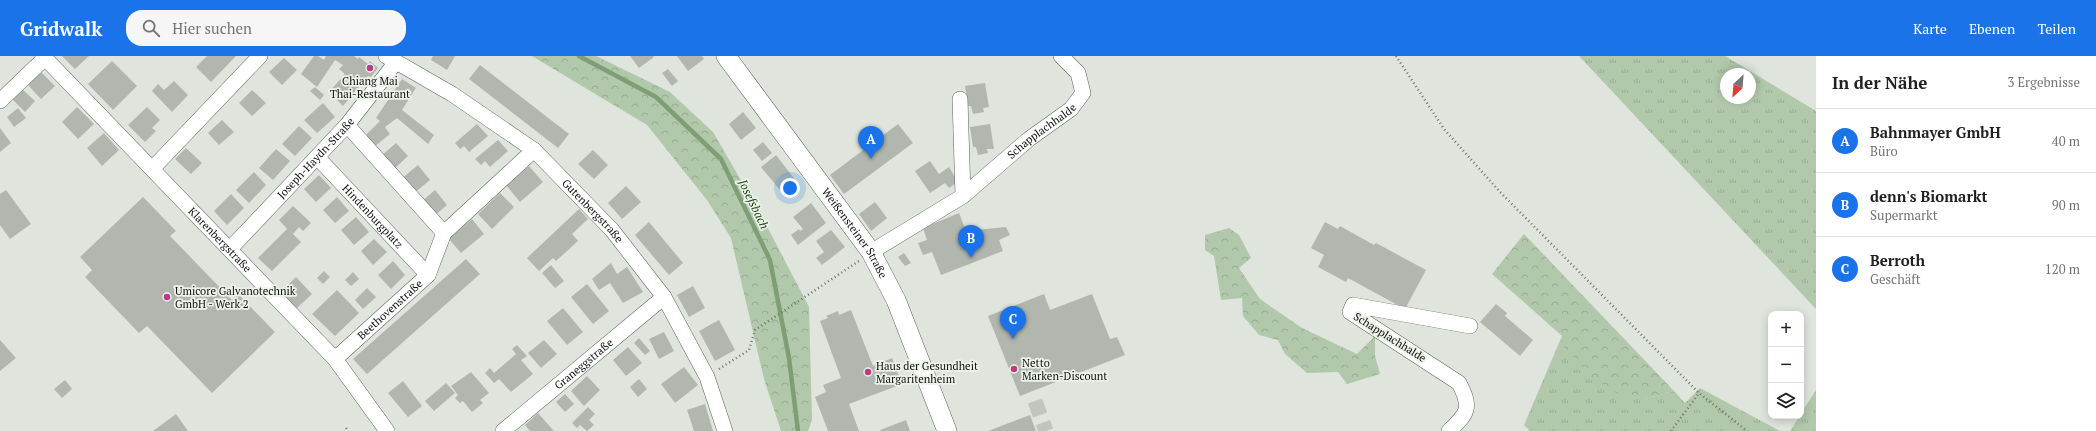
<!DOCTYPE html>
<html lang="de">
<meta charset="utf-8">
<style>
body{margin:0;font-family:"PT Serif",serif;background:#f6f6f6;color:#202124}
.controls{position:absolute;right:12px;bottom:12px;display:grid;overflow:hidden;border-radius:8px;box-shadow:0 2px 10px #0003}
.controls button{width:36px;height:36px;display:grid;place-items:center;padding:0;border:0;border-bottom:1px solid #e0e0e0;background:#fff;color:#202124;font:20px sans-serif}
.compass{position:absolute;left:1720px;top:12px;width:36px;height:36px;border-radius:50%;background:#fff;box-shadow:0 2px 10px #0003;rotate:206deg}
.you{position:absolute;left:790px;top:132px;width:14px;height:14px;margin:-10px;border:3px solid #fff;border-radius:50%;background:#1a73e8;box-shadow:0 0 0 6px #1a73e833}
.badge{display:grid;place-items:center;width:26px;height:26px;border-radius:50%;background:#1a73e8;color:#fff;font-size:13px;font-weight:700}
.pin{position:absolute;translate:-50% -33px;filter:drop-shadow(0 1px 2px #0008)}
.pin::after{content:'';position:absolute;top:21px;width:14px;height:12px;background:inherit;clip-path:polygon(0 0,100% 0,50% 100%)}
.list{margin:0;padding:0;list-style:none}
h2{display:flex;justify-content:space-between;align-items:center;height:52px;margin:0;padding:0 16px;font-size:17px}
h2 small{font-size:13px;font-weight:400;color:#757577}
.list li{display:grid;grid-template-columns:26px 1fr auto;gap:12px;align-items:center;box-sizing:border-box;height:64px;padding:0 16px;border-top:1px solid #e0e0e0}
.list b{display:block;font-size:15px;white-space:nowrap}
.list p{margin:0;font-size:13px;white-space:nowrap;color:#757577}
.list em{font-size:13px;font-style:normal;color:#757577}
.icon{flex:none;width:22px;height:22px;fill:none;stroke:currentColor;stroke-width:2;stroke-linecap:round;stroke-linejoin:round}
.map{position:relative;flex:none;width:1816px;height:375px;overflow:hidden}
header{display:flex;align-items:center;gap:24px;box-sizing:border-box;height:56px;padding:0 20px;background:#1a73e8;color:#fff}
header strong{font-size:19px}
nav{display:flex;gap:22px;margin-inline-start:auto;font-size:14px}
.search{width:280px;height:36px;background:#f6f6f6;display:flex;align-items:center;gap:10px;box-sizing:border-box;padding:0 14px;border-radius:16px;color:#757577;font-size:15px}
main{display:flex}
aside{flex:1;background:#fff}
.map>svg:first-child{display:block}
.grass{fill:url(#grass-tufts);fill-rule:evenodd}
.forest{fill:url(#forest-crowns)}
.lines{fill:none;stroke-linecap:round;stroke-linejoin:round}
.stream{stroke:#7f9e76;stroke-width:4.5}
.building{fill:#b1b7af}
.minor-tunnel{stroke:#c0c5be;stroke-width:15;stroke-dasharray:15 8;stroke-linecap:butt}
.minor-casing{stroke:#60655e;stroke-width:16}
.major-casing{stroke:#60655e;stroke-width:20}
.path{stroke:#6d716c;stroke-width:2.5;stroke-dasharray:1 3;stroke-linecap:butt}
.minor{stroke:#fff;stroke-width:15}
.major{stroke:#fff;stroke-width:19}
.poi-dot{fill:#bc3b86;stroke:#ecf2ea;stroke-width:1.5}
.labels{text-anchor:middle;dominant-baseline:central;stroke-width:3.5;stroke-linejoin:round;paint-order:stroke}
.poi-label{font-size:11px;fill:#0f110f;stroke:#ecf2ea;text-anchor:start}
.street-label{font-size:11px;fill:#0f110f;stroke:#ecf2ea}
.water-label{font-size:12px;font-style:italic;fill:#204910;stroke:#ecf2ea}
</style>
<header>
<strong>Gridwalk</strong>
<div class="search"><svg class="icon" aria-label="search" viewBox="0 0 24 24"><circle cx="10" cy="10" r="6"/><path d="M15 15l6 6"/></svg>Hier suchen</div>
<nav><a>Karte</a><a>Ebenen</a><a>Teilen</a></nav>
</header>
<main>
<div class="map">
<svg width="1816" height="375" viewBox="0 0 1816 375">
<defs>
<pattern id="grass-tufts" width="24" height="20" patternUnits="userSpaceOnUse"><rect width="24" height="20" fill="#b1c8aa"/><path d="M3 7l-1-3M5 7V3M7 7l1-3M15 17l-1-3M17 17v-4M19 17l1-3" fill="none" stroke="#97ab91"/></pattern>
<pattern id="forest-crowns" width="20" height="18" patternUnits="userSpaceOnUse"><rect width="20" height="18" fill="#b1c8aa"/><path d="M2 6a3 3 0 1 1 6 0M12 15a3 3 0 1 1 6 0" fill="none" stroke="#97ab91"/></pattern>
</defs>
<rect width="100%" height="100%" fill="#dfe5dd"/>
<!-- grass -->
<path class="grass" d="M1579,0H1725L1816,55V253ZM1726,18H1750V42H1726Z
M1562,280L1645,343L1674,335L1685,347L1700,332L1780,375H1530L1524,369Z
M1816,334V375H1790Z"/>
<!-- forest -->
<path class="forest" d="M532,0H596L670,36L713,76L760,157L809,251L812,364L808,375H781L764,323L731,182L707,144L647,69Z
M1229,172L1239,179L1251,202L1239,212L1260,243L1302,272L1357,298L1375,280V300L1380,318L1347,328L1338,316L1307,317L1285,298L1278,284L1259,279L1243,260L1242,242L1221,244L1214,200L1205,194V179Z
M1524,178L1674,335L1645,343L1620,339L1592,322L1563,290L1562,280L1492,218Z"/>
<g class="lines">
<!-- stream -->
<path class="stream" d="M579,0L656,41L721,103L770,204L789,302L798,375"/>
</g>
<!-- building -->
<path class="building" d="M62,0H89L75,13Z
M207,0H236L211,26L196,11Z
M314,0H318L324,4L326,0H354L358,3L359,1L368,8L370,5L378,12L371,21L368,20L343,50L329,36L345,18L339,13L343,9L335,4L317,31L301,18Z
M433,0H455L447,14L431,4Z
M630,0H653L654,1L639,12Z
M677,0H702L704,3L688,15Z
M284,2L297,14L282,29L269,16Z
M112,5L137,30L113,54L88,28Z
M480,9L569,78L558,92L469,23Z
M668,13L678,25L672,30L662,17Z
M41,16L55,30L41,43L28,29Z
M402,23L416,32L402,54L434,79L428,88L397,62L385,71L390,78L374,91L364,81L380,65L376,62Z
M174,25L188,39L172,56L152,35L158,28L164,34Z
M985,27L989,51L983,52L984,56L973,58L971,50H968L965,30Z
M315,31L324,39L320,44L310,35Z
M21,32L35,45L25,56L11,42Z
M252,34L266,47L252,60L239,47Z
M323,47L335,61L317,77L304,64Z
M77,51L94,68L78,83L62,66Z
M147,51L160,64L152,72L156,75L145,86L128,69Z
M18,52L26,62L14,71L7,61Z
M743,56L756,72L741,84L729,68Z
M222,64L234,76L219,89L208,77Z
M477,68L488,80L469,96L464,90L460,93L455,87Z
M898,68L913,87L844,138L830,119Z
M990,68L994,93H987L988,97L978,99L976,91H973L970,71Z
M299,70L312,82L295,100L282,88Z
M0,72L11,87L0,96Z
M104,77L119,94L102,110L87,92Z
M498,84L508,95L490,111L485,105L481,109L475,103Z
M763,86L772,97L762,105L753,94Z
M396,87L408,100L393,114L381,100Z
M186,92L202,107L191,118L175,103Z
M276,93L290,105L273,124L259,112Z
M593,94L608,109L594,123L578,108Z
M776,99L800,130L791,137L786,130L780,134L761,111Z
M930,105L939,118L949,111L958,126L949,132L945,127L930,137L915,115Z
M418,109L430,124L413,138L401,123Z
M529,110L543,126L520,146L506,129Z
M254,116L266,129L249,147L236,134Z
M319,119L331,132L316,146L304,133Z
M626,130L641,146L622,163L608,147Z
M6,134L31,168L10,183L0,169V138Z
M435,134L447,149L433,161L421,146Z
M500,137L514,151L492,173L478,158Z
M231,138L244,152L227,169L214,155Z
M143,141L176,175L170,180L232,244L238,238L275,276L212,337L147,270L139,277L85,221L92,214L80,201Z
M337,141L349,155L335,167L323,154Z
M875,146L887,162L871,175L859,158Z
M811,147L826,167L798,189L791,179L799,173L800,175L803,173L793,161Z
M293,150L311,167L303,175L299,171L293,178L301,186L272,215L258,202L287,173L279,164Z
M579,153L588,163L572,178L578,185L556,205L553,202L539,215L527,202Z
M959,157L966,175L1006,171L1010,179L999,184L1003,195L941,219L932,196L923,199L918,187L927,184L923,172Z
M356,161L369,176L354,189L341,174Z
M472,163L484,178L461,197L449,183Z
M649,166L683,207L669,219L635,179Z
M1325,166L1338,173L1340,170L1374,189L1376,187L1426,214L1405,253L1348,222L1346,226L1318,211L1324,199L1311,192Z
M831,174L845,191L822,209L816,202L824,196L816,185Z
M374,183L387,196L373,209L361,195Z
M904,197L911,207L905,210L898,201Z
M466,203L480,218L367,318L353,303Z
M393,205L405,219L391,233L378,219Z
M611,207L617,218L627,211L643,236L623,247L610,227L599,234L592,223Z
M551,209L564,225L555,232L542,217Z
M324,215L330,221L323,228L317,222Z
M353,216L359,223L351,230L345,224Z
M296,221L312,238L296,253L281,236Z
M587,228L609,255L593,268L571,241Z
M693,230L705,252L689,261L677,239Z
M367,232L376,241L363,253L355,244Z
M337,234L359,257L335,280L312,258Z
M1044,238L1050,254L1092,238L1110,283L1117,281L1125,299L1020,340L988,260Z
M1496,248L1507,257L1505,260L1533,284L1520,300L1480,266Z
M563,252L583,276L567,289L547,265Z
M851,254L873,310L892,302L902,328L849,348L859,375H828L815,341L826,336L823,329L841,322L820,265L828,262L826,260L838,255L839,259Z
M719,264L735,294L715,305L699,275Z
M664,276L674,295L659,303L649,283Z
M639,282L650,295L645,299L634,287Z
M0,284L16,302L0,315Z
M544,284L557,298L541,312L528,297Z
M517,289L527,300L521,304L533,318L511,336L499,323L494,327L485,317L490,312L494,317L516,298L512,293Z
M628,291L642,307L626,320L613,304Z
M684,311L698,329L675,347L661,328Z
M471,316L489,337L480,344L483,347L472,356L463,345L460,347L455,342L458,339L451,330Z
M587,320L600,334L584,350L571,335Z
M639,323L647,333L638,341L630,331Z
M65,324L72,333L62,342L54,333Z
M403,325L422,350L408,361L388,337Z
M446,327L455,337L434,355L425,345Z
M565,338L574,348L565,356L556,346Z
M705,348L713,375H694L687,354Z
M588,351L595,358L589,364L594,369L587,375L580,369L577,372L572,367Z
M538,357L554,375H530L525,369Z
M176,358L188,375H153Z
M1030,359L1036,375H988Z
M906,364L910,375H881L880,374Z"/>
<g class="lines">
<!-- minor-tunnel -->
<path class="minor-tunnel" d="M1035,345L1046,375"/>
<!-- minor casing -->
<g class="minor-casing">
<g id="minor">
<path id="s1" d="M43,0L335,303L387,375"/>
<path id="s2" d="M386,0L452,38L534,94L612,174L664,241L707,321L725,375"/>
<path d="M0,45L45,2"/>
<path d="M347,69L444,177"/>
<path id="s3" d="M318,102L428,219"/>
<path d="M152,113L260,0"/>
<path id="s4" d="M963,140L1029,83L1071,53L1083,37L1078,17L1061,0"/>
<path id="s5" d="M230,193L347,69L396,6"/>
<path d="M871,196L963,140L960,43"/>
<path id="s6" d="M335,303L428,219L444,177L534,94"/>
<path id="s7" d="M503,375L664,241"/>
<path d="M1449,375C1468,357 1472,352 1459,327L1350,256L1353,249L1470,270"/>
</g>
</g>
<!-- major casing -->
<g class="major-casing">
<g id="major">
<path id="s8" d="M726,0L871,196L896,244L947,375"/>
</g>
</g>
<!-- path -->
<path class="path" d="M1396,0L1444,73L1500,136L1699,337L1747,375
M719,313L749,294L755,274L859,205
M346,372L348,375
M1671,375L1699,337"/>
<!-- minor -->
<use href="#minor" class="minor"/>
<!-- major -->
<use href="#major" class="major"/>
</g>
<!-- markers -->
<g class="poi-dot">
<circle cx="370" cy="12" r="4"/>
<circle cx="167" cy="241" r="4"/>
<circle cx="1014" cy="313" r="4"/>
<circle cx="868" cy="316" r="4"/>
</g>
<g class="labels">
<!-- poi labels -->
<g class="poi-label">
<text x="370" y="25" text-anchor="middle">Chiang Mai<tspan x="370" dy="13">Thai-Restaurant</tspan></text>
<text x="175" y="235">Umicore Galvanotechnik<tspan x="175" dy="13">GmbH - Werk 2</tspan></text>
<text x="1022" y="307">Netto<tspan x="1022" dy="13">Marken-Discount</tspan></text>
<text x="876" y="310">Haus der Gesundheit<tspan x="876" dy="13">Margaritenheim</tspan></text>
</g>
<!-- street labels -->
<g class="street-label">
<text stroke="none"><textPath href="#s4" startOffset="102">Schapplachhalde</textPath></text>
<text stroke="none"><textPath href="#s5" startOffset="125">Joseph-Haydn-Straße</textPath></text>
<text stroke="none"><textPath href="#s2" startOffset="260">Gutenbergstraße</textPath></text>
<text stroke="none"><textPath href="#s3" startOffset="80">Hindenburgplatz</textPath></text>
<text stroke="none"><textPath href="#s8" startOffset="219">Weißensteiner Straße</textPath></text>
<text stroke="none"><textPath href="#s1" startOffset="255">Klarenbergstraße</textPath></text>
<text stroke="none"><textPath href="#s6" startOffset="74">Beethovenstraße</textPath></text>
<text transform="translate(1390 281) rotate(32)">Schapplachhalde</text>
<text stroke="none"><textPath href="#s7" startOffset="105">Graneggstraße</textPath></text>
</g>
<!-- water labels -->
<g class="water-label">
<text transform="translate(754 148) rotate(64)">Josefsbach</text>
</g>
</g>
</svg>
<div class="controls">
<button>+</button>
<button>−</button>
<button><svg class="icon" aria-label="layers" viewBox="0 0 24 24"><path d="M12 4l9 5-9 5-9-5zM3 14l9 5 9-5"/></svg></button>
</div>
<svg class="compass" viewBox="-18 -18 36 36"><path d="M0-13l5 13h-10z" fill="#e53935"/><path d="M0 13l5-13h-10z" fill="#757577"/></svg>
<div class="you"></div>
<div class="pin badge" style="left:871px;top:103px">A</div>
<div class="pin badge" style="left:971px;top:202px">B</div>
<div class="pin badge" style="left:1013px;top:283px">C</div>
</div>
<aside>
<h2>In der Nähe<small>3 Ergebnisse</small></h2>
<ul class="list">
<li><span class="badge">A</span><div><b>Bahnmayer GmbH</b><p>Büro</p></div><em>40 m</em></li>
<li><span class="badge">B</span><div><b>denn's Biomarkt</b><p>Supermarkt</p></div><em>90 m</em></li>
<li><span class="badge">C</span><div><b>Berroth</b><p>Geschäft</p></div><em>120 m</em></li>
</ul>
</aside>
</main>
